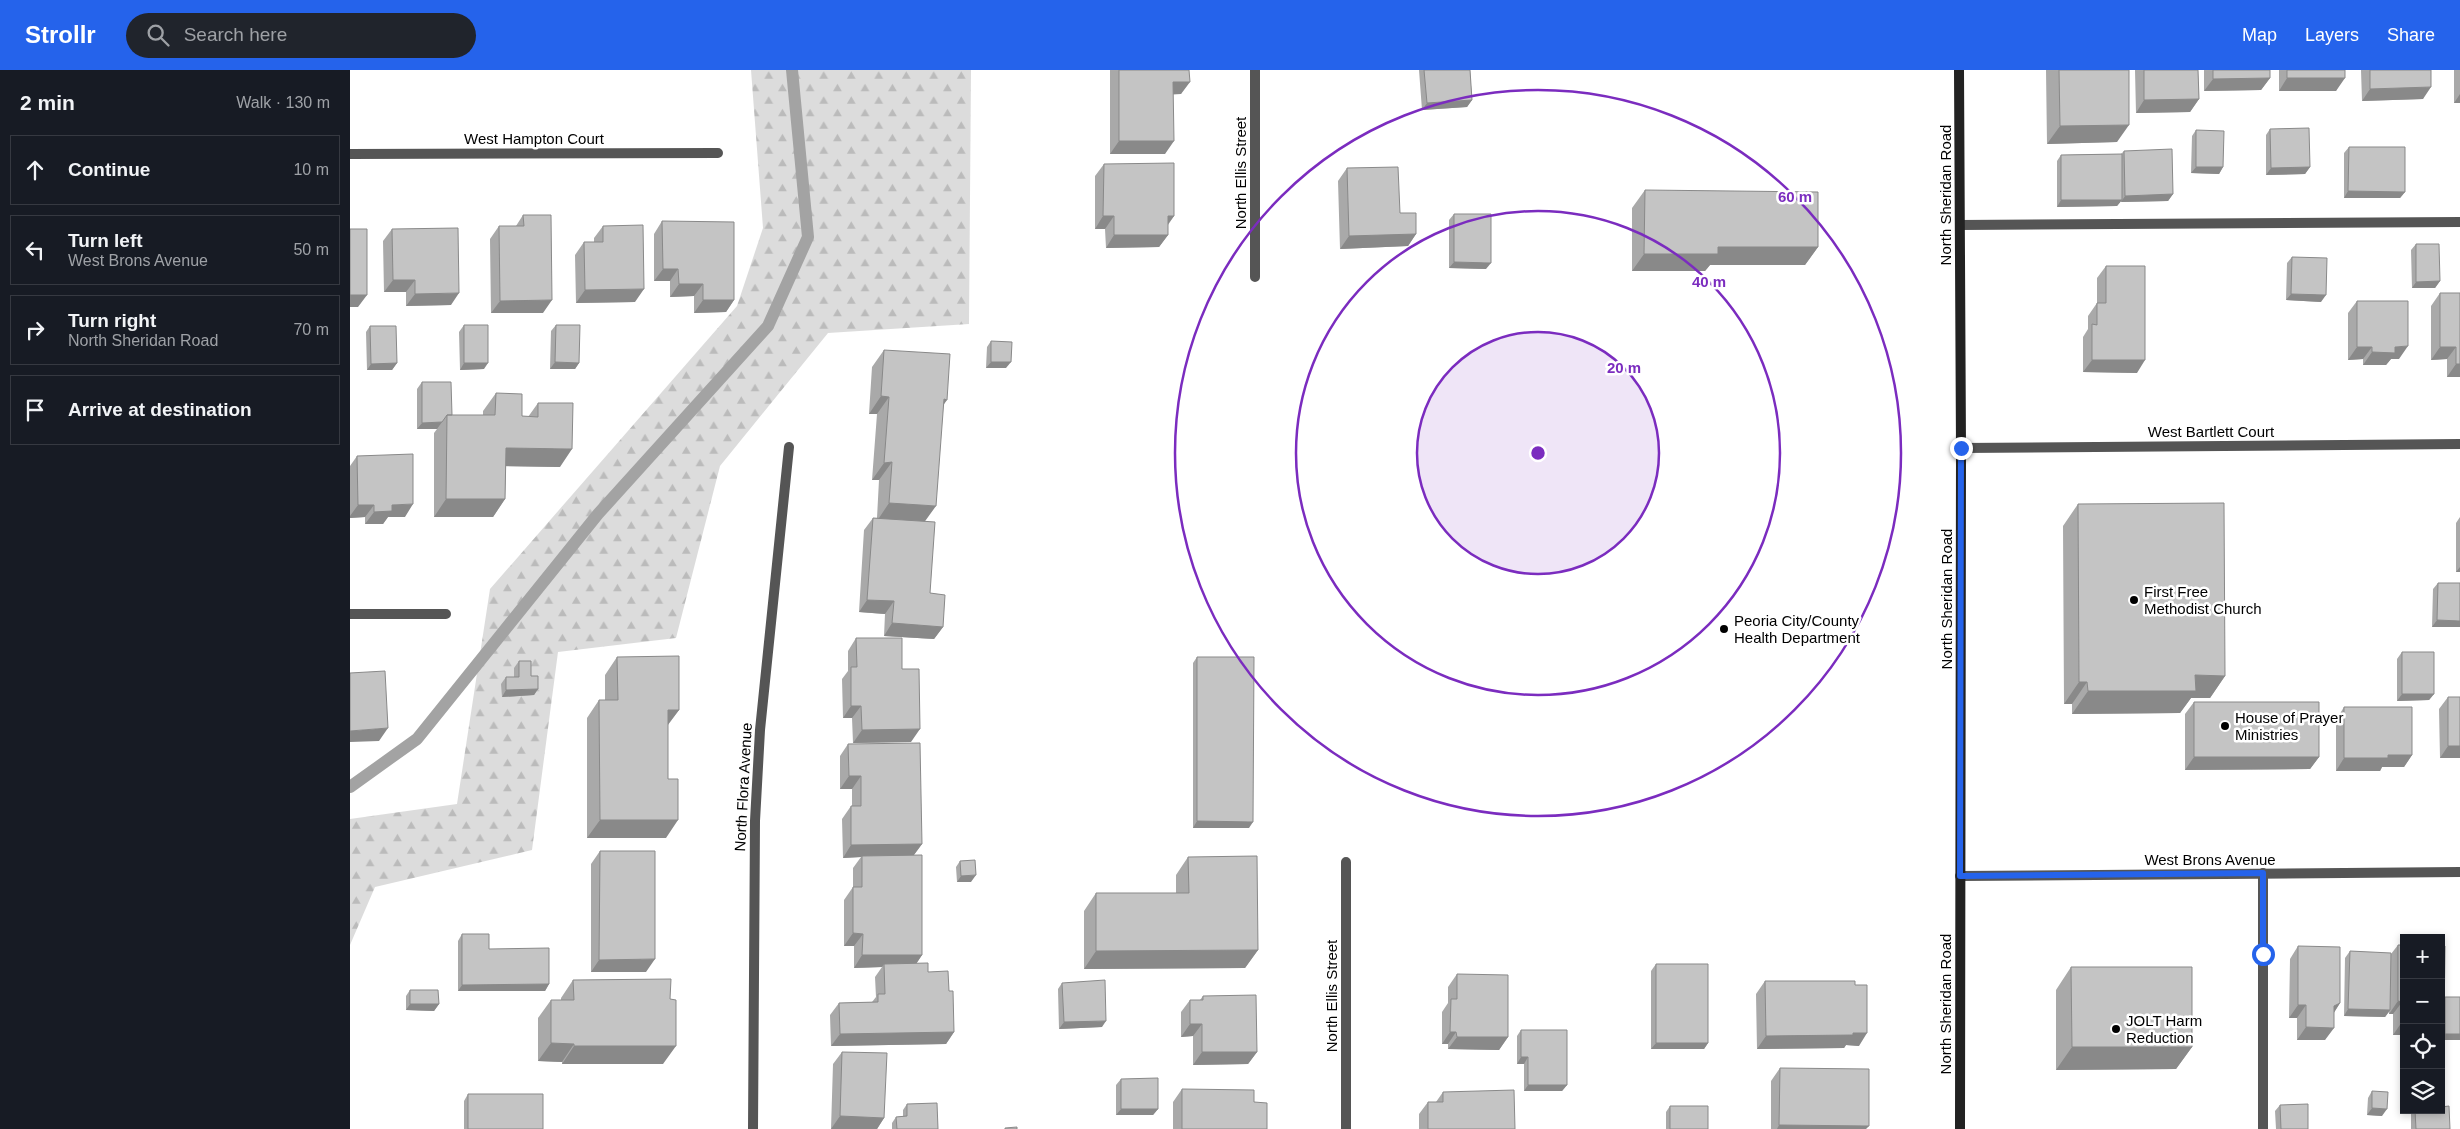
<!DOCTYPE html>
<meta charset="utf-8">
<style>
body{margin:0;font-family:Helvetica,sans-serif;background:#20242c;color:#f1f3f6}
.controls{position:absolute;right:15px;bottom:15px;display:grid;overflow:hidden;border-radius:0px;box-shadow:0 2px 8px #0003}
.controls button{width:45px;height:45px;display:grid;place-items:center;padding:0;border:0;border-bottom:1px solid #363941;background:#171b24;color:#f1f3f6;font:25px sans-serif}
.stop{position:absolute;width:15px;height:15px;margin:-11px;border:4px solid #2563eb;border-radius:50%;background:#fff}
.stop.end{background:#2563eb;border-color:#fff;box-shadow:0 1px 5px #0008}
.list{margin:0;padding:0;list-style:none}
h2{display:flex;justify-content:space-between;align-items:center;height:65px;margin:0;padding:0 20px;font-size:21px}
h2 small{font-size:16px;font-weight:400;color:#9ea1a6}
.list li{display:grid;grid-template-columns:32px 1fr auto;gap:15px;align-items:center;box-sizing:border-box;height:70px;margin:0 10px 10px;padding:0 10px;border:1px solid #363941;border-radius:0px}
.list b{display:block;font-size:19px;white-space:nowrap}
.list p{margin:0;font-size:16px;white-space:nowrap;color:#9ea1a6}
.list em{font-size:16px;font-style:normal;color:#9ea1a6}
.icon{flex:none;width:28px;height:28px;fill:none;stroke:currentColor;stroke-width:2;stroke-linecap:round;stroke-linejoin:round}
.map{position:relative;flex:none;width:2110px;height:1059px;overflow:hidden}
header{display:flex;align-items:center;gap:30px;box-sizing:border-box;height:70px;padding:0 25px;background:#2563eb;color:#fff}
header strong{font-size:24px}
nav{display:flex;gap:28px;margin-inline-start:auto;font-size:18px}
.search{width:350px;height:45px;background:#20242c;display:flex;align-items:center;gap:12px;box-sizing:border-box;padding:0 18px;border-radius:28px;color:#9ea1a6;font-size:19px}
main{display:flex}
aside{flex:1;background:#171b24}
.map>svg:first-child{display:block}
.forest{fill:url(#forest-firs)}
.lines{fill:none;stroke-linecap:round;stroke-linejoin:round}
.stream{stroke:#a3a3a3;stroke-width:12}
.lane{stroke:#555;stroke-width:10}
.street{stroke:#555;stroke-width:10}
.secondary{stroke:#222;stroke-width:10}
.wall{fill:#a9a9a9}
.shaded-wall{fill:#898989}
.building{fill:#c4c4c4;stroke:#898989}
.route{stroke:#2563eb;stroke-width:6}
.ring{fill:none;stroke:#7b2cbf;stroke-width:2.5}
.poi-dot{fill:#000;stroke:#fff;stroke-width:2}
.labels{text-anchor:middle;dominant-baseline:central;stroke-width:5;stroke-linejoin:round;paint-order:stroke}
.street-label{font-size:15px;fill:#000;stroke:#fff}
.poi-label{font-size:15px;fill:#000;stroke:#fff;text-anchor:start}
.centre{fill:#7b2cbf;stroke:#fff;stroke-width:2.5}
.ring-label{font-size:15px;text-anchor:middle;font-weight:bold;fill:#7b2cbf;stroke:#fff;stroke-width:5;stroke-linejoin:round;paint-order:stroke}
</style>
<header>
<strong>Strollr</strong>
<div class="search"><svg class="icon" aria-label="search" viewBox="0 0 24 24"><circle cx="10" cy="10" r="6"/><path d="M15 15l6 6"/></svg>Search here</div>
<nav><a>Map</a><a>Layers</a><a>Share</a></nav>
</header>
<main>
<aside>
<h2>2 min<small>Walk · 130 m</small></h2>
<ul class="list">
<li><svg class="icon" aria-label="ahead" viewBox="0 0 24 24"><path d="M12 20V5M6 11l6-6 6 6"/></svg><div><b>Continue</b></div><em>10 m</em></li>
<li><svg class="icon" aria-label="left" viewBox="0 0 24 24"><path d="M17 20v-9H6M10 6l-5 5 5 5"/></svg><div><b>Turn left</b><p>West Brons Avenue</p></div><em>50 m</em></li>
<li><svg class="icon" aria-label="right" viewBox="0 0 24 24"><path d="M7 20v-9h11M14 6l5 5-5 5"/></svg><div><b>Turn right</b><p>North Sheridan Road</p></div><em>70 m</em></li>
<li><svg class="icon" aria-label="arrive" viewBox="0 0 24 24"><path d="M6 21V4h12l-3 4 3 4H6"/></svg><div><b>Arrive at destination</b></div></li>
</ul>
</aside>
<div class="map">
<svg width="2110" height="1059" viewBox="0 0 2110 1059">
<defs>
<pattern id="forest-firs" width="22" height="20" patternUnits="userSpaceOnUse" patternTransform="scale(1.25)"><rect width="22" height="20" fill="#dcdcdc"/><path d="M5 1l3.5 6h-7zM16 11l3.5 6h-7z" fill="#bbb"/></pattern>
</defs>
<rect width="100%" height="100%" fill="#fff"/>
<!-- forest -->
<path class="forest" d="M401,0H621L619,254L478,263L370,396L326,568L208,582L182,780L25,817L0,875V749L107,734L140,519L387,236L413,158Z"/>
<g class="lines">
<!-- stream -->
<path class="stream" d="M0,717L67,669L248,444L418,256L458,167L442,0"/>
<!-- lane -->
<path class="lane" d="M1610,155L2110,152
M1913,803V1059"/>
<!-- street -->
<path class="street" d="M905,0V207
M0,84L368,83
M1611,378L2110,374
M0,544H96
M996,792V1059
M1610,806L2110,802
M403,1059L405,751L410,660L439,377"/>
<!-- secondary -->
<path class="secondary" d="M1609,0L1611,378L1610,1059"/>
</g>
<!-- wall -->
<path class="wall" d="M760,0H839L831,24H823L815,84H760Z
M1069,0H1120L1122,30L1117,37L1072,40Z
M1696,0H1779L1767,72L1697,74Z
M1785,0H1848L1849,29L1840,42L1786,43Z
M1854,0H1920V8L1911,20L1854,21Z
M1929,0H1995L1986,21H1929Z
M2011,0H2081L2073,29L2012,31Z
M2104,0H2110V33H2104Z
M1920,59L1960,97L1955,104L1916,105V65Z
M1846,60L1873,97L1869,104L1841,103L1842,66Z
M1999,77L2055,122L2050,128H1994V83Z
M1774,81L1823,124L1818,131L1771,132V131L1767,136L1707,137V91L1711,85L1771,84Z
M754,94L824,146L818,155V165L809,177L756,178L755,159H745V106Z
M997,98L1050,143L1066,164L1058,176L990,179L988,111Z
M1295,120L1468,177L1455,195H1360L1355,201H1282V138Z
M1104,144L1136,199L1099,198V150Z
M173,145L193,243H141L140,169L149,156H166Z
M312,151L384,230L376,242L344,243V226L320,227V211H304V164Z
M253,156L285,232L226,233L225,185L234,172H244V168Z
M42,159L101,235L56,236V222H34L33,171Z
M2066,174L2090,211L2085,218H2062L2061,180Z
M1942,187L1971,232L1936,230L1937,193Z
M1756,196L1787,303L1733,302V267L1738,259V246L1747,233V208Z
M2090,223H2110V307H2097V289L2081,290V236Z
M2007,231L2049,289H2041L2036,295H2013V289L1998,290V243Z
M114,255L134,299L110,300L109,262Z
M206,255L229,293L225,299H200L201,261Z
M20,256L47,293L42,300H17L16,262Z
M641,271L656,298H636L637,277Z
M534,280L593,335L575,451L580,523L593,557L584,569L534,566L535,544L509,542L514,460L523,448H527L529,410H522L527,344H519L522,297Z
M72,312L102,345H133V341L146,323L172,346L178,347L188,333L210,397L156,396L155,429L143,447H84V363L87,359H67V319Z
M7,386L55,447H38L33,454H15V447L0,448V396Z
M1728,434L1875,606L1860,628H1841L1830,643L1722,644V634H1714L1713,456Z
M2110,447V502H2106V453Z
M2088,513L2110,557H2082L2083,519Z
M506,568L552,599L561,672L503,673L502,648H493L492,609L498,601V581Z
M2052,582L2084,624L2079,630L2047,631V589Z
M267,587L329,640L318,655L316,768H237V648L249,630H255V605Z
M847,587L899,758H843V593Z
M169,591L181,606L188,619L184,625L152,627L151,614L156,607H164V598Z
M2098,627H2110V688H2090L2089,639Z
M1844,632L1969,687L1960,699L1835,700V644Z
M1994,637L2062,685L2054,697H2032L2030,701H1986V650Z
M498,674L572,774L564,785L572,885L566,894L578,902L599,921L604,962L596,974L481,976L480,945L489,933L522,932L526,927L525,907L532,897L504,898V876H494V830L503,817V798L511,787L493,788L492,749L501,736H502V719H490V686Z
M250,781L296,902H241V794Z
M838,787L908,880L895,898L734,899V841L746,823H826V805Z
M610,791L621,812H607L606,797Z
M112,864L139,879L199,914L195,921H108V871Z
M2048,875H2054V965H2043V944H2039V942L2035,947L1994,946L1995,888L2000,881L2041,884Z
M1948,876L1990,933L1984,942L1975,970H1947V948H1939L1940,889Z
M2091,876L2094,928L2095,927L2110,970H2091Z
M1306,894L1358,973L1354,979H1301V901Z
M1721,897L1842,977L1826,999L1706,1000V920Z
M1107,904L1158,967L1149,980L1098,979V974H1092V942L1098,933V917Z
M223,910L320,929L313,994H212V992L188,991V948L201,930H211V928Z
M1415,911L1505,915L1509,976L1496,975L1494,978L1407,979L1406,924Z
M712,913L752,957L709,959L708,919Z
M60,920L89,934L84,941L56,940V926Z
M853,926L907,982L898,994L843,995V966L831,967V942L840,930H850Z
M1171,960L1217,1015L1212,1021H1174V994H1167V966Z
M492,982L534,1048L527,1059H481L483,994Z
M1430,998L1516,1059H1421V1011Z
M771,1009L808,1039L803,1045H766V1015Z
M832,1019L904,1032L917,1059H823V1032Z
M2022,1021L2032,1046L2017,1045L2018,1028Z
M1093,1022L1165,1059H1069V1044L1078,1032H1086Z
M118,1024L193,1059H114V1031Z
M557,1034L588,1059H542V1053L546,1047L553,1046V1040Z
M1930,1035L1958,1059H1926L1925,1041Z
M1320,1036L1358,1059H1316V1042Z
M2063,1040H2091L2100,1059H2061V1044Z"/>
<!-- shaded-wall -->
<path class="shaded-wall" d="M1920,8L1911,20L1854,21L1863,9Z
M1937,8H1995L1986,21H1929Z
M823,12H840L831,24L814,25Z
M2081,17L2073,29L2012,31L2020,19Z
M2110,24V33H2104Z
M1849,29L1840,42L1786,43L1794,30Z
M1122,30L1117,37L1072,40L1077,33Z
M1779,55L1767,72L1697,74L1710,56Z
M769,71H824L815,84H760Z
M1846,97H1873L1869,104L1841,103Z
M1960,97L1955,104L1916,105L1921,98Z
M1998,121L2055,122L2050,128H1994Z
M1823,124L1818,131L1771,132L1775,126Z
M1711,130H1772L1767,136L1707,137Z
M753,146H764L755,159H745Z
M818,146H824L815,158Z
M1066,164L1058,176L990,179L999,166Z
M764,165H818L809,177L756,178Z
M1368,177H1468L1455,195H1360L1355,201H1282L1294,184Z
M1104,192L1141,193L1136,199L1099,198Z
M313,199H328L320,211H304Z
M43,210H65L56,222H34Z
M2090,211L2085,218H2062L2066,212Z
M329,214H353L344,226L320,227Z
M294,219L285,232L226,233L235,220Z
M109,223L101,235L56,236L65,224Z
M1941,224L1976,225L1971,232L1936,230Z
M0,225H17L8,237H0Z
M202,230L193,243H141L150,231Z
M353,230H384L376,242L344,243Z
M2058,276L2049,289H2041L2036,295H2013L2022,282L2045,277Z
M2007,277H2022L2013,289L1998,290Z
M2090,277H2106L2097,289L2081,290Z
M1742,290H1795L1787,303L1733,302Z
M205,292L229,293L225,299H200Z
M641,292H661L656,298H636Z
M47,293L42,300H17L21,294Z
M114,293H138L134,299L110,300Z
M2106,294H2110V307H2097Z
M531,326L539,327L527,344H519Z
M594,329L597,330L585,347Z
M92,352L87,359H67L72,353Z
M156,378L222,379L210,397L143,396Z
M542,392L529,410H522L534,393Z
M96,429H155L143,447H84Z
M539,433L586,436L573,454L527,451Z
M63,434L55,447H38L33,454H15L24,442L42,435Z
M8,435H24L15,447L0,448V446Z
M2110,497V502H2106Z
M517,530L544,531L535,544L509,542Z
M2087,550L2110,551V557H2082Z
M542,553L593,557L584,569L534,566Z
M1845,605L1875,606L1860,628H1841L1830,643L1722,644L1738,621Z
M1729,612H1737L1722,634H1714Z
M188,619L184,625L152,627L156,620Z
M2052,624H2084L2079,630L2047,631Z
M501,636H511L502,648H493Z
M318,640H329L316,657Z
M38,658L29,671L0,672V661Z
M570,659L561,672L503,673L512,660Z
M2098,676H2110V688H2090Z
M2038,685H2062L2054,697H2032L2030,701H1986L1994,688Z
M1844,687H1969L1960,699L1835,700Z
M499,706H511L502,719H490Z
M250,750H328L316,768H237Z
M847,751L903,752L899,758H843Z
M572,774L563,786H512L511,787L493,788L501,775Z
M626,805L621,812H607L611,806Z
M503,863L513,864L504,876H494Z
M908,880L895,898L734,899L746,881Z
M512,885H572L564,897L534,894L532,897L504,898Z
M305,889L296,902H241L249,890Z
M199,914L195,921H108L112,915Z
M2048,931L2052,932L2043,944H2039Z
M1990,933L1982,946L1984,936Z
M60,934H89L84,941L56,940Z
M1948,935H1956L1947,948H1939Z
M1998,939L2040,940L2035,947L1994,946Z
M756,951L752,957L709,959L714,952Z
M2052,952H2054V965H2043Z
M840,954H852L843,966L831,967Z
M1956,957L1984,958L1975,970H1947Z
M604,962L596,974L481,976L490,964Z
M1100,962H1106L1098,974H1092Z
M1503,963H1517L1509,976L1496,975L1494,978L1407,979L1416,966Z
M2095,964H2110V970H2091Z
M1107,967H1158L1149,980L1098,979Z
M201,973L224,974L212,992L188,991Z
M1306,973H1358L1354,979H1301Z
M224,976H326L313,994H212Z
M1722,977H1842L1826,999L1706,1000Z
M852,982H907L898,994L843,995Z
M1171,987H1178L1174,994H1167Z
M1178,1015H1217L1212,1021H1174Z
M2022,1038L2037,1039L2032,1046L2017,1045Z
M771,1039H808L803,1045H766Z
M490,1046L534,1048L527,1059H481Z
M1429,1055L1519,1056L1516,1059H1427Z"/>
<!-- building -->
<path class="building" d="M769,0H839L840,12H823L824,71H769Z
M1074,0H1120L1122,30L1077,33Z
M1709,0H1779V55L1710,56Z
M1794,0H1848L1849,29L1794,30Z
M1863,0H1920V8L1863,9Z
M1937,0H1995V8H1937Z
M2020,0H2081V17L2020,19Z
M1959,58L1960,97L1921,98L1920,59Z
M1846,60L1874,61L1873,97H1846Z
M1999,77H2055V122L1998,121Z
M1822,79L1823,124L1775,126L1774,81Z
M1772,84V130H1711V85Z
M824,93V146H818V165H764V146H753L754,94Z
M1048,97L1050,143H1066V164L999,166L997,98Z
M1295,120L1468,122V177H1368V184H1294Z
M1104,144H1141V193L1104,192Z
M173,145H201L202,230L150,231L149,156H174Z
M312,151L384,152V230H353V214H329L328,199H313Z
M293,155L294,219L235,220L234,172H253V156Z
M108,158L109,223L65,224V210H43L42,159Z
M0,159H17V225H0Z
M2066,174H2089L2090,211L2066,212Z
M1942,187L1977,188L1976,225L1941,224Z
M1756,196H1795V290H1742V254L1747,255V233H1756Z
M2090,223H2110V294H2106V277H2090Z
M2007,231H2058V276L2045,277V283L2022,282V277H2007Z
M114,255H138V293H114Z
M206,255H230L229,293L205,292Z
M20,256H46L47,293L21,294Z
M641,271L662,272L661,292H641Z
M534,280L600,284L597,330L594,329L586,436L539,433L542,392L534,393L539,327L531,326Z
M72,312H101L102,345H97L92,352L72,353Z
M146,323L172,324V346L188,347V333H223L222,379L156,378L155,429H96L97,345H145Z
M63,384V434L42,435V441L24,442V435H8L7,386Z
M1874,433L1875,606L1845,605L1846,621H1738L1737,612H1729L1728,434Z
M523,448L585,452L580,523L595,525L593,557L542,553L544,531L517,530Z
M2088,513H2110V551L2087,550Z
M506,568H552V599H569L570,659L512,660L511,636H501V597H507Z
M2052,582H2084V624H2052Z
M329,586V640H318V709H328V750H250L249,630H268L267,587Z
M847,587H904L903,752L847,751Z
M169,591H181V606H188V619L156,620V607H169Z
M35,601L38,658L0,661V603Z
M2098,627H2110V676H2098Z
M1844,632H1969V687H1844Z
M1994,637H2062V685H2038V688H1994Z
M570,673L572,774L501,775V736H511V706H499L498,674Z
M250,781H305V889L249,890Z
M572,785V885H512L513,864L503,863V817H512V786Z
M907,786L908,880L746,881V823H839L838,787Z
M625,790L626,805L611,806L610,791Z
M112,864H139V879L199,878V914L112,915Z
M2048,875H2054V952H2052V932L2048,931Z
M1948,876L1990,877V933L1984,936V958L1956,957V935H1948Z
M2091,876H2095L2094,952H2091Z
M2000,881L2041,883L2040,940L1998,939Z
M578,893V902L598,901L599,921H603L604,962L490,964L489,933L528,932V924H535L534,894Z
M1306,894H1358V973H1306Z
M1721,897H1842V977H1722Z
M1107,904L1158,905V967H1107L1106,962H1100L1101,929H1107Z
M321,909L320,929L326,930V976H224V974L201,973V930H224L223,910Z
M755,910L756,951L714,952L712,913Z
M1415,911H1505V915H1517V963H1503V965L1416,966Z
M60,920H88L89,934H60Z
M906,925L907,982H852V954H840V930H853V926Z
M2095,927H2110V964H2095Z
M1171,960H1217V1015H1178V987H1171Z
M492,982L537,983L534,1048L490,1046Z
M1430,998L1519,999V1056L1429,1055Z
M808,1008V1039H771V1009Z
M832,1019L904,1020V1032L917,1033V1059H832Z
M1164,1020L1165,1059H1078V1032H1093V1022Z
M2022,1021L2038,1022L2037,1039L2022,1038Z
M118,1024H193V1059H118Z
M587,1033L588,1059H547L546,1047L557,1046V1034Z
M1958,1034V1059H1931L1930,1035Z
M1320,1036H1358V1059H1320Z
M2099,1036L2100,1059H2066L2065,1040H2091V1037Z
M667,1057V1059H655V1058Z"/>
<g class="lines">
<!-- route -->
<path class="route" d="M1611,378L1610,806L1913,803V884"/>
</g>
<!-- distance rings -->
<circle cx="1188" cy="383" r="121" fill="#7b2cbf" fill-opacity=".12"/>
<g class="ring">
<circle cx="1188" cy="383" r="121"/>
<circle cx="1188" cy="383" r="242"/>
<circle cx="1188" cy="383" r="363"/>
</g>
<!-- markers -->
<g class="poi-dot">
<circle cx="1784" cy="530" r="5"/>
<circle cx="1374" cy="559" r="5"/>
<circle cx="1875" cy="656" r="5"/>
<circle cx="1766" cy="959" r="5"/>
</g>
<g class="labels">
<!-- street labels -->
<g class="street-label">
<text x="184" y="68">West Hampton Court</text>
<text transform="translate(890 103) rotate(-90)">North Ellis Street</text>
<text transform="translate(1595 125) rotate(-90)">North Sheridan Road</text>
<text x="1861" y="361">West Bartlett Court</text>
<text transform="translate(1596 529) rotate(-90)">North Sheridan Road</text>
<text transform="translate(393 717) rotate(-87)">North Flora Avenue</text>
<text x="1860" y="789">West Brons Avenue</text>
<text transform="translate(981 926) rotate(-90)">North Ellis Street</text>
<text transform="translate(1595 934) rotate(-90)">North Sheridan Road</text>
</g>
<!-- poi labels -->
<g class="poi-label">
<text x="1794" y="521">First Free<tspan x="1794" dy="17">Methodist Church</tspan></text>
<text x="1384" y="550">Peoria City/County<tspan x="1384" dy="17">Health Department</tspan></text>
<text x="1885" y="647">House of Prayer<tspan x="1885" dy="17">Ministries</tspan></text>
<text x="1776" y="950">JOLT Harm<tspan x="1776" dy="17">Reduction</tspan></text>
</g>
</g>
<circle cx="1188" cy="383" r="8" class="centre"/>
<g class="ring-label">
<text x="1445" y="132">60 m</text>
<text x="1359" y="217">40 m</text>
<text x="1274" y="303">20 m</text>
</g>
</svg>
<div class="controls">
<button>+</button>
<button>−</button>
<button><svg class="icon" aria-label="locate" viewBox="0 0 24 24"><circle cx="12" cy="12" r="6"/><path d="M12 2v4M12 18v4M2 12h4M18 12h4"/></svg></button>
<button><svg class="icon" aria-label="layers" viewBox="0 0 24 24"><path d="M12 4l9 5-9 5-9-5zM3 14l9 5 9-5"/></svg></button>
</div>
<div class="stop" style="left:1913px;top:884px"></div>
<div class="stop end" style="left:1611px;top:378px"></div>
</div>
</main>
